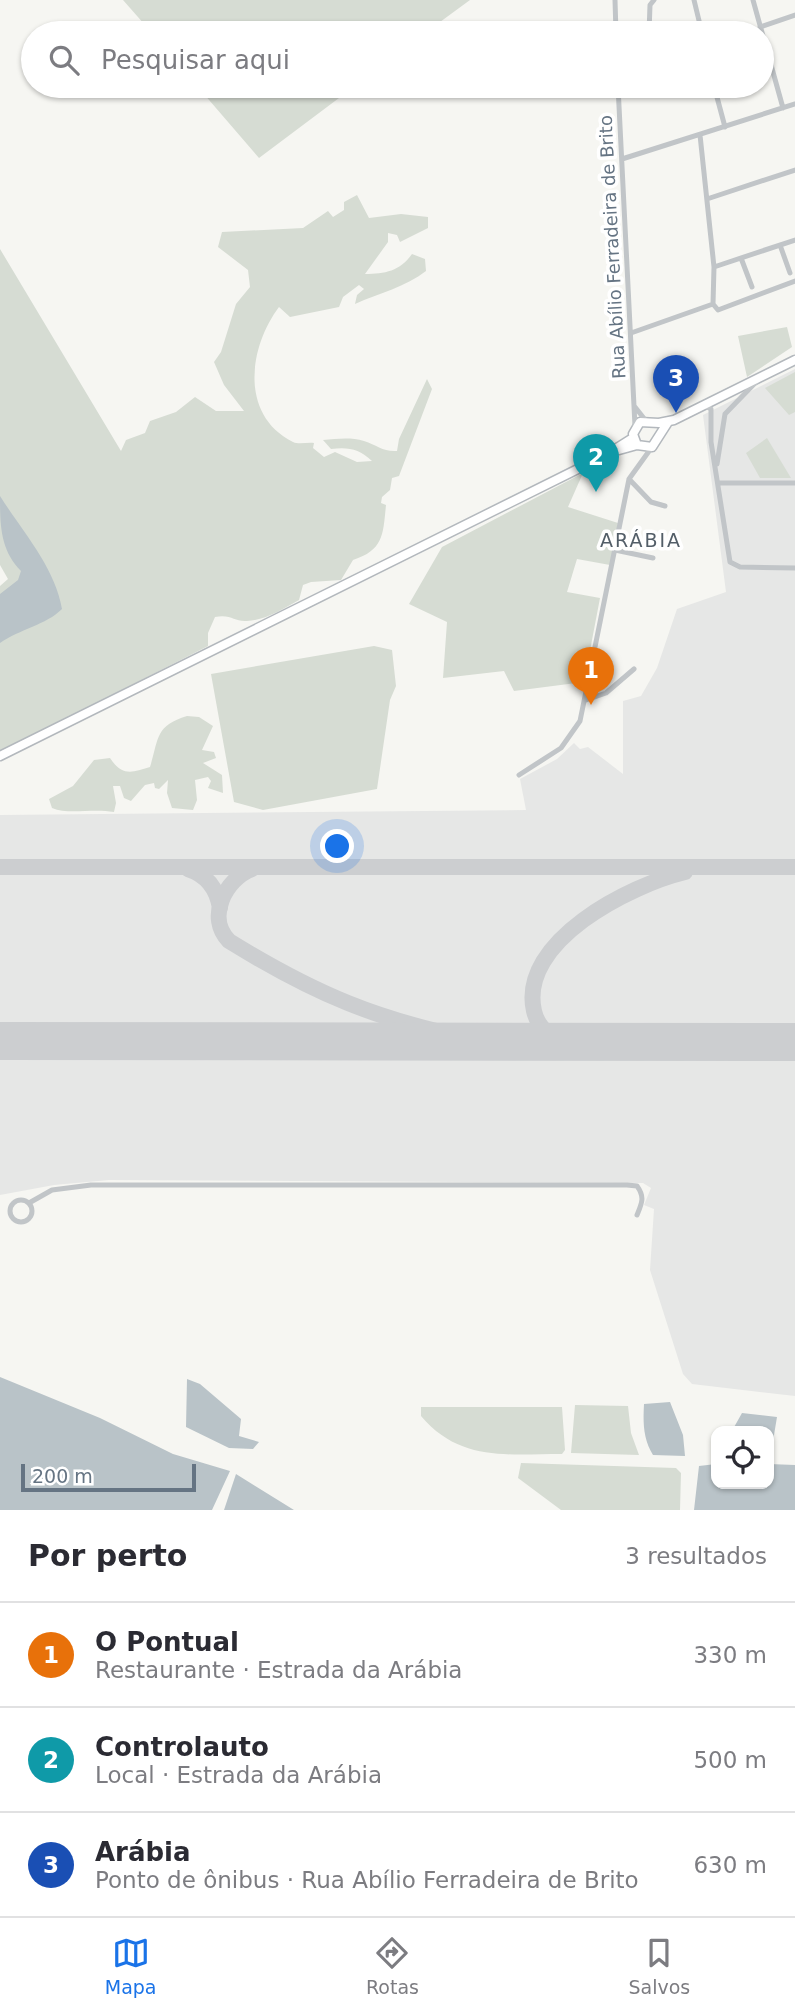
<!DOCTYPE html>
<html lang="pt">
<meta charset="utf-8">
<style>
body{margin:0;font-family:"DejaVu Sans",sans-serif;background:#f7f7f7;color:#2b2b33}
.controls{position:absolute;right:21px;bottom:21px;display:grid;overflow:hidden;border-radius:14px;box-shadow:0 2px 5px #0004}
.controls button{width:63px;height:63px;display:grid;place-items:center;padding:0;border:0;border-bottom:2px solid #e1e1e2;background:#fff;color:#2b2b33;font:35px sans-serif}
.scale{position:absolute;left:21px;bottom:18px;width:175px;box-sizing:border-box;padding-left:7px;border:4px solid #657483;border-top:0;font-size:19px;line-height:24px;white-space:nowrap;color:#657483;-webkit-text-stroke:5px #fff;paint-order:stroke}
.you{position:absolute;left:338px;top:847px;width:24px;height:24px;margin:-18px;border:5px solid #fff;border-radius:50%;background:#1a73e8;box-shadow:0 0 0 10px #1a73e833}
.badge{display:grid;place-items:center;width:46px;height:46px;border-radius:50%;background:#1a73e8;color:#fff;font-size:23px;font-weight:700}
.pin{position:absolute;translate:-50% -58px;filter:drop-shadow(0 2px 4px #0008)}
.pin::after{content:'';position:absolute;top:37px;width:24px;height:21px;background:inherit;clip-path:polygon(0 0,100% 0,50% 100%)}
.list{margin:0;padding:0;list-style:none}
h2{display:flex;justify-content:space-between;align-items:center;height:91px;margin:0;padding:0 28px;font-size:30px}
h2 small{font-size:23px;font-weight:400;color:#7c7c81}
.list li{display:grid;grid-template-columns:46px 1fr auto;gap:21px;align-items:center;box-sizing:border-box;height:105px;padding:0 28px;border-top:2px solid #e1e1e2}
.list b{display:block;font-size:26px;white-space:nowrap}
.list p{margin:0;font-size:23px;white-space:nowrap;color:#7c7c81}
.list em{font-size:23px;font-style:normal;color:#7c7c81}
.icon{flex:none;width:38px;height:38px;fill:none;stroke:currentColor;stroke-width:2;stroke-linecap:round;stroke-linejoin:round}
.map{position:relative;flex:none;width:795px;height:1510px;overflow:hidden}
.search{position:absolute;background:#fff;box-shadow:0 2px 5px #0004;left:21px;right:21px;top:21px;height:77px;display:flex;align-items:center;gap:18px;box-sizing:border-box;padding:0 24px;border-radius:38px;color:#7c7c81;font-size:26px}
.sheet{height:406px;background:#fff}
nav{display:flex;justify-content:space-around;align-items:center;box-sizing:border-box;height:98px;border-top:2px solid #e1e1e2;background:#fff;font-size:19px;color:#7c7c81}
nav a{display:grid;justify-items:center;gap:4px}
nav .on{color:#1a73e8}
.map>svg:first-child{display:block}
.built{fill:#e6e7e6}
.green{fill:#d6dcd3}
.water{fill:#b9c3c8}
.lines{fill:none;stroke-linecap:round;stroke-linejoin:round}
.taxiway{stroke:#ccced0;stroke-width:16}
.runway{stroke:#ccced0;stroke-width:38}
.secondary-casing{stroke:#b3b8bd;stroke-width:11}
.street{stroke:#c1c5c8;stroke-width:5}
.secondary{stroke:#fff;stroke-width:8}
.labels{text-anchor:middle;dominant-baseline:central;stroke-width:7;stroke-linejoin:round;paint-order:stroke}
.street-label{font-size:18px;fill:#657483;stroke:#fff}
.neighbourhood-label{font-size:19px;letter-spacing:2px;fill:#535e68;stroke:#fff}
</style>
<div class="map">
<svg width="795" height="1510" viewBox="0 0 795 1510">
<rect width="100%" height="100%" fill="#f6f6f2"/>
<!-- built -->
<path class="built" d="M795,369V1396L692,1384L683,1374L650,1270L654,1209L644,1205L651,1188L643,1183L109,1180L54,1185L0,1195V815L526,810L520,779L557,759L574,743L580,749L588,747L623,774V701L641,696L657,668L677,609L726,592L703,415Z"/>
<!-- green -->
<path class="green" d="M123,0H470L425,33H152Z
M197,86H355L259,158Z
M357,195L369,218L401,214L428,217V228L400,242L397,235L388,233V242L365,274C385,274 400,271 412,254L425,259L426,271C406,287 379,293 355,304L357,295L364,289L359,285L343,297L339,307L290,317L279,307C249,347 239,415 293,442C299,445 307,442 314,443L313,448L324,457L335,452L357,462L372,461C359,449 349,447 331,449L323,440C337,439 350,437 364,441C377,445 383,452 397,451L399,439L427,379L432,389L399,476L392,478L390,490L382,497L381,503L386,505C383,534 384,550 353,560L341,580L311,582L303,585L299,600C283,609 266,620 247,621C234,622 232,614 215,617L208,633V646L0,752V586L8,579L0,565V249L121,451L126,440L145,433L150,421L176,412L195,397L216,411H244L224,385L214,362L221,352L236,304L250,287L248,270L218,247L222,232L303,228L328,211L333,217L344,210V202Z
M787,327L792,347L747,377L738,336Z
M795,372V412L789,415L765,388Z
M767,438L791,478H760L746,453Z
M583,473L568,507L618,523L610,565L577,559L567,592L600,598L584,682L514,691L504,671L443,678L447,622L409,604L442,547Z
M374,646L392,650L396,686L390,700L377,789L263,810L234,802L211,674Z
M187,716L199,717L213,726L202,750L214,752L216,758L203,763L222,775L223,793L208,788L211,781L208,777L195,780L197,800L193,810L172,808L167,793L168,780L159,789L155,788L154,783L145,785L131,801L124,798L120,786H113L116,803L114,812C92,808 69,815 52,808L49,799L73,786L94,760L110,758C122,776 131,773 150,767C159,738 155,726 187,716Z
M575,1405L628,1406L631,1433L639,1455L571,1453Z
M421,1407H562L565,1450L562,1454C507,1454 460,1462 421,1416Z
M521,1463L676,1468L681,1473L680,1510H561L518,1478Z"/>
<!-- water -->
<path class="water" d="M0,496C22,531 55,567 62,609C46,625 20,629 0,643V594L18,580L21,571C0,550 0,524 0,496Z
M0,1377L100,1418L173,1454L230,1471L212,1510H0Z
M187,1379L200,1384L241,1419L239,1436L259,1442L253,1449L229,1448L186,1427Z
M670,1402L683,1435L685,1456L653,1455C643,1439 643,1422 644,1404Z
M742,1413L777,1417L771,1453H769V1431H724L733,1429Z
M716,1464V1484H769V1464L795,1465V1510H694L699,1466Z
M236,1474L294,1510H224Z"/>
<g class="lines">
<!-- taxiway -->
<path class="taxiway" d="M0,867H795
M188,869C207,875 217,889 220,908
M252,869C225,879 206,918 229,941C315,994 377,1020 476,1040
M567,1042C551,1038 538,1028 534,1011C518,941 631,885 685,872"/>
<!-- runway -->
<path class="runway" d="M0,1041L795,1042"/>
<!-- secondary casing -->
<g class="secondary-casing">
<path id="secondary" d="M637,445L633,434L640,422L659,423L674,420L795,360
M619,450L637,445L652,447L668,422
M0,756L606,455L633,438"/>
</g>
<!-- street -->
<path class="street" d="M615,0L616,33
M694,0L702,33
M753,0L783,108
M760,27L795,15
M649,33L650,5L654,0
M618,86L635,426
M714,86L725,127
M700,135L714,267
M622,159L795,104
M707,199L795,170
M780,245L790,273
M741,258L752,287
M713,304L718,310L795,281
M631,333L713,304L714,267L795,240
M704,405L711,409V442L730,562L740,567L795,568
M635,407L646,421
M717,464L725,414L758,380
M629,479L651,502L665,506
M718,483H795
M615,550L653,558
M586,700L606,693L634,669
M519,775L561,748L580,721L629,479L652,447
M10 1211a11 11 0 1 1 22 0a11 11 0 1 1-22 0Z
M29,1203L52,1190L91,1185H627L637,1186C645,1197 642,1203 637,1215"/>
<!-- secondary -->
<use href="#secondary" class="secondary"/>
</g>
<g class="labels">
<!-- street labels -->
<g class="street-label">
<text transform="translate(612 247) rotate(-93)">Rua Abílio Ferradeira de Brito</text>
</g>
<!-- neighbourhood labels -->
<g class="neighbourhood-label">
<text x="641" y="540">ARÁBIA</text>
</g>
</g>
</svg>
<div class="controls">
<button><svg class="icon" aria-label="locate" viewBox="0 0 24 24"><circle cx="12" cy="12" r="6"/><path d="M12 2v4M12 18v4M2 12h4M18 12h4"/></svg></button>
</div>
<div class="scale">200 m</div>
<div class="you"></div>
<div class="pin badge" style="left:591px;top:705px;background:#e8710a">1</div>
<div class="pin badge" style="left:596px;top:492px;background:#0f9aa8">2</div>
<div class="pin badge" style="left:676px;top:413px;background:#1a4fb4">3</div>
<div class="search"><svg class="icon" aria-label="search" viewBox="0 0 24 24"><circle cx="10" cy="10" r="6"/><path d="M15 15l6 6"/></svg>Pesquisar aqui</div>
</div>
<section class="sheet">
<h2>Por perto<small>3 resultados</small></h2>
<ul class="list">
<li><span class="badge" style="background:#e8710a">1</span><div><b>O Pontual</b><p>Restaurante · Estrada da Arábia</p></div><em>330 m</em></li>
<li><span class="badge" style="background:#0f9aa8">2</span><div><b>Controlauto</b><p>Local · Estrada da Arábia</p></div><em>500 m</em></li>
<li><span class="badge" style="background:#1a4fb4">3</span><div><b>Arábia</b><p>Ponto de ônibus · Rua Abílio Ferradeira de Brito</p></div><em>630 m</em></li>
</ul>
</section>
<nav>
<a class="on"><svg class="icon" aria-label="map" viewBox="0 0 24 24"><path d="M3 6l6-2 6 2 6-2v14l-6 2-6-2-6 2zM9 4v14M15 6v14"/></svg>Mapa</a>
<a><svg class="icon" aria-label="directions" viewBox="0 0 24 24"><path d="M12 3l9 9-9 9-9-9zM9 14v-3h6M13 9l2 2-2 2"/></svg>Rotas</a>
<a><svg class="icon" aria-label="saved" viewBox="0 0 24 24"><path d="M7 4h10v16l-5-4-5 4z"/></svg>Salvos</a>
</nav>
